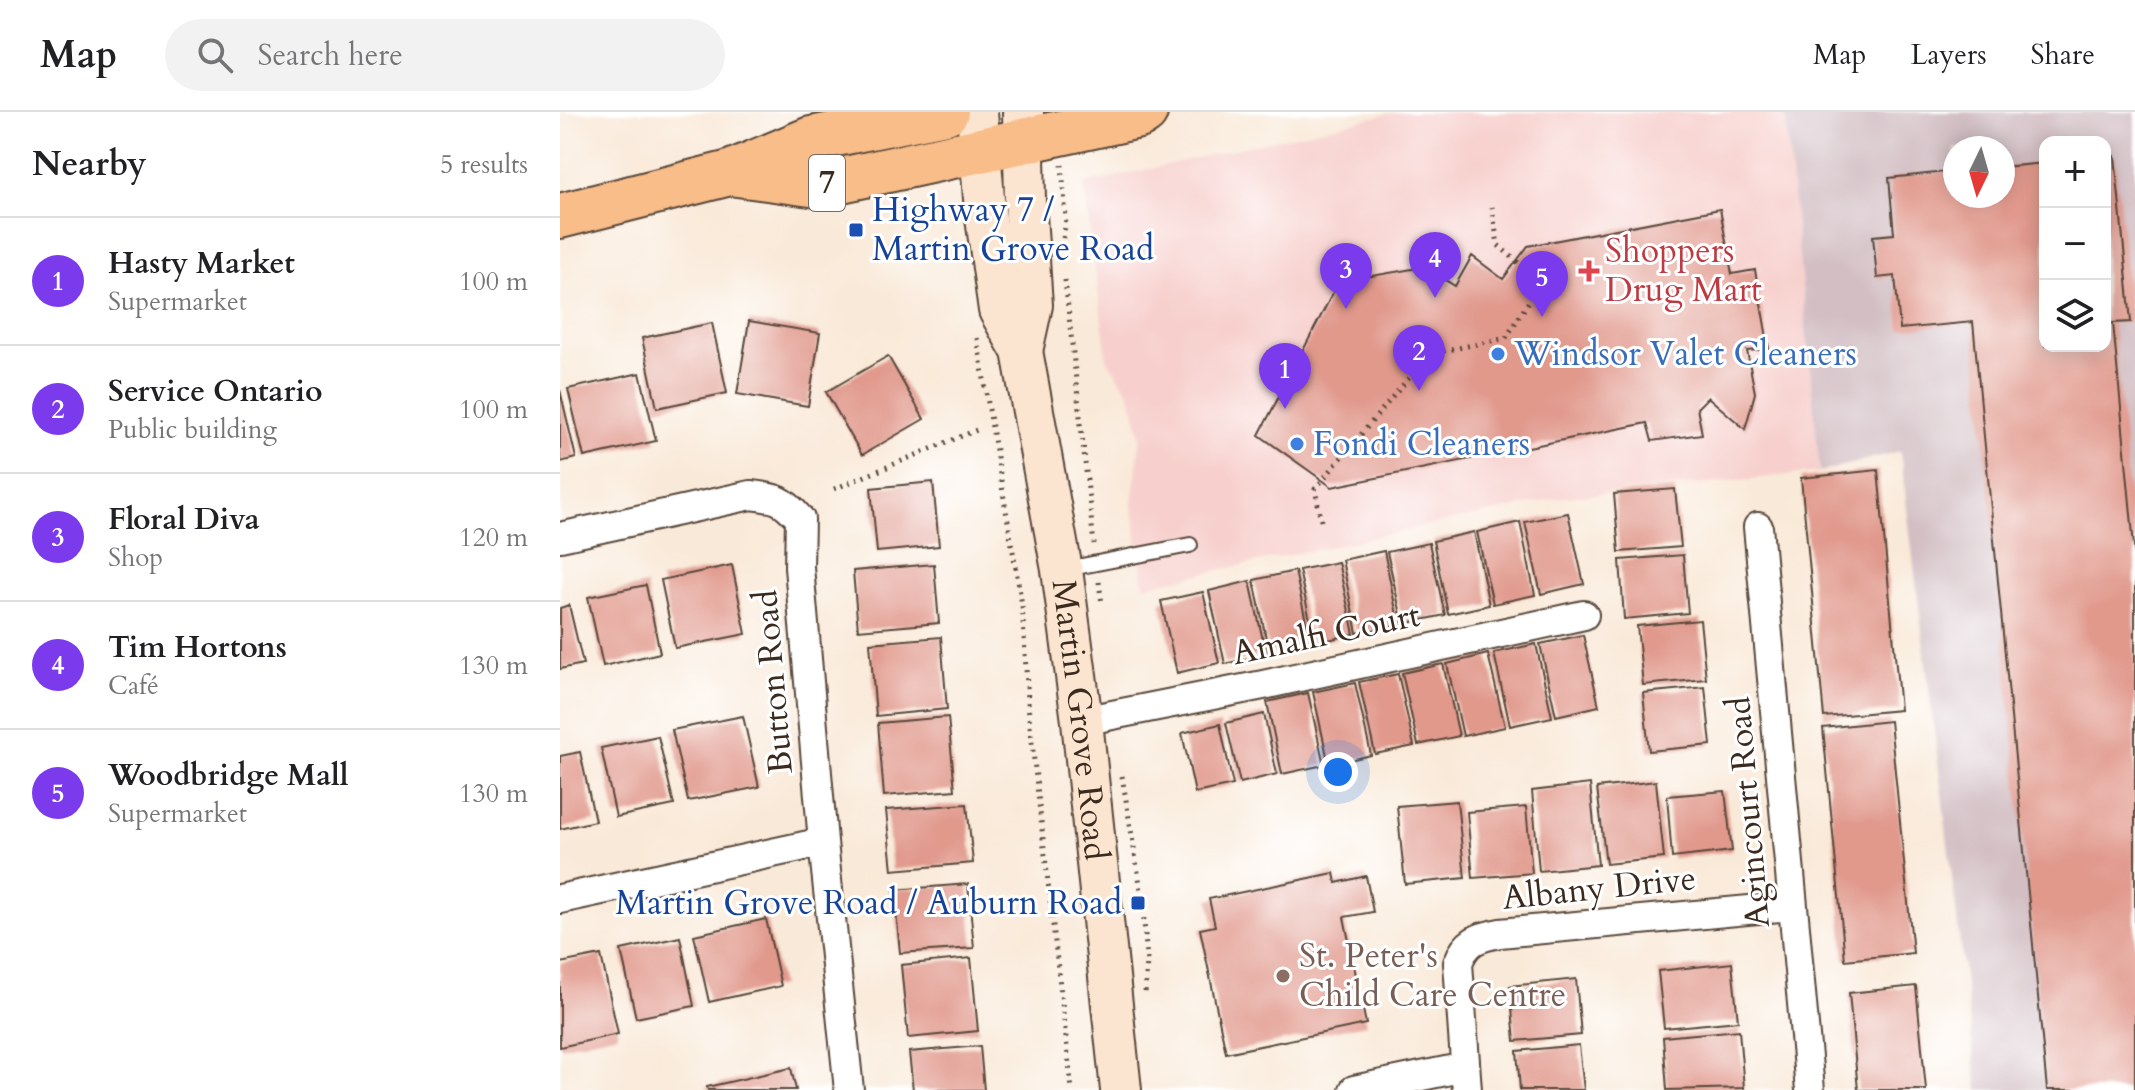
<!DOCTYPE html>
<meta charset="utf-8">
<style>
body{margin:0;font-family:Cardo,serif;background:#f2f2f2;color:#202124}
.controls{position:absolute;right:24px;top:24px;display:grid;overflow:hidden;border-radius:16px;box-shadow:0 4px 20px #0003}
.controls button{width:72px;height:72px;display:grid;place-items:center;padding:0;border:0;border-bottom:2px solid #e0e0e0;background:#fff;color:#202124;font:40px sans-serif}
.compass{position:absolute;left:1383px;top:24px;width:72px;height:72px;border-radius:50%;background:#fff;box-shadow:0 4px 20px #0003;rotate:185deg}
.you{position:absolute;left:778px;top:660px;width:28px;height:28px;margin:-20px;border:6px solid #fff;border-radius:50%;background:#1a73e8;box-shadow:0 0 0 12px #1a73e833}
.badge{display:grid;place-items:center;width:52px;height:52px;border-radius:50%;background:#7c3aed;color:#fff;font-size:26px;font-weight:700}
.pin{position:absolute;translate:-50% -66px;filter:drop-shadow(0 2px 4px #0008)}
.pin::after{content:'';position:absolute;top:42px;width:28px;height:24px;background:inherit;clip-path:polygon(0 0,100% 0,50% 100%)}
.list{margin:0;padding:0;list-style:none}
h2{display:flex;justify-content:space-between;align-items:center;height:104px;margin:0;padding:0 32px;font-size:34px}
h2 small{font-size:26px;font-weight:400;color:#757577}
.list li{display:grid;grid-template-columns:52px 1fr auto;gap:24px;align-items:center;box-sizing:border-box;height:128px;padding:0 32px;border-top:2px solid #e0e0e0}
.list b{display:block;font-size:30px;white-space:nowrap}
.list p{margin:0;font-size:26px;white-space:nowrap;color:#757577}
.list em{font-size:26px;font-style:normal;color:#757577}
.icon{flex:none;width:44px;height:44px;fill:none;stroke:currentColor;stroke-width:2;stroke-linecap:round;stroke-linejoin:round}
.map{position:relative;flex:none;width:1575px;height:978px;overflow:hidden}
header{display:flex;align-items:center;gap:48px;box-sizing:border-box;height:112px;padding:0 40px;background:#fff;border-bottom:2px solid #e0e0e0}
header strong{font-size:38px}
nav{display:flex;gap:44px;margin-inline-start:auto;font-size:28px}
.search{width:560px;height:72px;background:#f2f2f2;display:flex;align-items:center;gap:20px;box-sizing:border-box;padding:0 28px;border-radius:44px;color:#757577;font-size:30px}
main{display:flex}
aside{flex:1;background:#fff}
.map>svg:first-child{display:block}
.built{fill:#f7d0cd}
.industrial{fill:#d2bec3;fill-rule:evenodd}
.building{fill:#e1998c}
.lines{fill:none;stroke-linecap:round;stroke-linejoin:round}
.lane-casing{stroke:#58473a;stroke-width:18}
.street-casing{stroke:#58473a;stroke-width:32}
.secondary-casing{stroke:#58473a;stroke-width:44}
.primary-casing{stroke:#58473a;stroke-width:48}
.path{stroke:#58473a;stroke-width:5;stroke-dasharray:2 6;stroke-linecap:butt}
.lane{stroke:#fff;stroke-width:14}
.street{stroke:#fff;stroke-width:28}
.secondary{stroke:#fce5d0;stroke-width:40}
.primary{stroke:#f8bd89;stroke-width:44}
.transit-dot{fill:#1a4fb4;stroke:#fff;stroke-width:3}
.health-dot{fill:#e0444e;stroke:#fff;stroke-width:3}
.shop-dot{fill:#3f7fe0;stroke:#fff;stroke-width:3}
.education-dot{fill:#8d6e63;stroke:#fff;stroke-width:3}
.labels{text-anchor:middle;dominant-baseline:central;stroke-width:6;stroke-linejoin:round;paint-order:stroke}
.shield{fill:#fff;stroke:#766a62;stroke-width:2}
.shield-label{font-size:32px;font-weight:bold;fill:#3b2a1e}
.transit-label{font-size:34px;fill:#164399;stroke:#fff;text-anchor:start}
.health-label{font-size:34px;fill:#be3a42;stroke:#fff;text-anchor:start}
.shop-label{font-size:34px;fill:#366cbe;stroke:#fff;text-anchor:start}
.street-label{font-size:34px;fill:#3b2a1e;stroke:#fff}
.education-label{font-size:34px;fill:#785e54;stroke:#fff;text-anchor:start}
</style>
<header>
<strong>Map</strong>
<div class="search"><svg class="icon" aria-label="search" viewBox="0 0 24 24"><circle cx="10" cy="10" r="6"/><path d="M15 15l6 6"/></svg>Search here</div>
<nav><a>Map</a><a>Layers</a><a>Share</a></nav>
</header>
<main>
<aside>
<h2>Nearby<small>5 results</small></h2>
<ul class="list">
<li><span class="badge">1</span><div><b>Hasty Market</b><p>Supermarket</p></div><em>100 m</em></li>
<li><span class="badge">2</span><div><b>Service Ontario</b><p>Public building</p></div><em>100 m</em></li>
<li><span class="badge">3</span><div><b>Floral Diva</b><p>Shop</p></div><em>120 m</em></li>
<li><span class="badge">4</span><div><b>Tim Hortons</b><p>Café</p></div><em>130 m</em></li>
<li><span class="badge">5</span><div><b>Woodbridge Mall</b><p>Supermarket</p></div><em>130 m</em></li>
</ul>
</aside>
<div class="map">
<svg width="1575" height="978" viewBox="0 0 1575 978">
<rect width="100%" height="100%" fill="#fff"/>
<filter id="ink" filterUnits="userSpaceOnUse"><feTurbulence type="fractalNoise" baseFrequency=".0125" numOctaves="2"/><feDisplacementMap in="SourceGraphic" scale="16" xChannelSelector="R" yChannelSelector="G"/><feConvolveMatrix kernelMatrix="1 2 1 2 8 2 1 2 1" color-interpolation-filters="sRGB"/></filter>
<filter id="wash" filterUnits="userSpaceOnUse"><feTurbulence type="fractalNoise" baseFrequency=".006" numOctaves="4" result="noise"/><feDisplacementMap in="SourceGraphic" scale="32" xChannelSelector="R" yChannelSelector="G"/><feGaussianBlur stdDeviation="1.8" result="paint"/><feColorMatrix in="noise" values="0 0 0 0 0 0 0 0 0 0 0 0 0 0 0 0 0 1.4 0 .05"/><feComposite in="paint" operator="in"/></filter>
<g filter="url(#wash)">
<rect width="100%" height="100%" fill="#f9e9d8"/>
<!-- built -->
<path class="built" d="M836,0H1225L1260,360L999,386L584,474L572,392L581,324L570,282L547,247L524,72Z"/>
<!-- industrial -->
<path class="industrial" d="M1225,0H1575V978H1418L1340,339L1260,360ZM1485,30H1545V234H1485ZM1395,36H1443V84H1395Z"/>
<g id="blocks">
<!-- building -->
<path class="building" d="M1555,44L1571,210L1553,211L1575,445V978H1487L1413,210L1340,217L1335,164L1317,166L1313,124L1334,122L1329,66L1395,59V84H1443V55L1485,51V234H1545V45Z
M1160,97L1172,162L1195,158L1209,237L1187,239L1195,281L1185,317L1148,285L1137,296L1142,322L1092,329L1087,311L772,375L699,323L790,148L806,165L864,155L895,174L912,144L943,167L968,134Z
M189,209L260,221L248,294L177,282Z
M152,211L167,281L97,296L82,226Z
M328,244L364,307L302,343L266,280Z
M80,261L96,329L24,345L8,277Z
M0,278L16,346L0,350Z
M1318,358L1340,598L1264,605L1241,366Z
M373,370L379,434L317,440L311,376Z
M1115,377L1121,435L1059,440L1054,382Z
M1008,401L1024,472L981,482L965,410Z
M960,410L975,483L933,492L917,420Z
M914,420L929,493L888,502L873,429Z
M869,431L885,503L843,512L827,440Z
M824,439L839,513L797,521L782,448Z
M1123,443L1128,501L1064,507L1060,448Z
M778,450L794,522L755,531L739,458Z
M374,452L379,511L298,518L293,459Z
M172,453L186,522L115,536L101,468Z
M735,459L751,532L709,541L694,468Z
M690,469L706,542L665,552L649,479Z
M86,473L100,541L43,554L28,485Z
M643,480L659,551L617,561L601,489Z
M9,493L23,552L0,557V496Z
M1140,508L1146,567L1083,573L1077,514Z
M1023,523L1039,594L996,604L980,532Z
M381,525L387,597L316,604L310,531Z
M976,532L992,605L950,614L934,541Z
M928,542L945,615L903,624L887,552Z
M883,552L899,624L858,633L842,561Z
M838,562L854,634L815,642L799,570Z
M795,571L811,643L769,653L753,580Z
M1145,575L1151,633L1089,639L1083,581Z
M748,581L764,653L722,662L707,590Z
M704,602L717,662L680,671L666,611Z
M183,604L199,675L128,689L112,618Z
M388,605L395,678L324,684L318,611Z
M1330,609L1353,841L1285,848L1263,616Z
M660,612L673,673L635,681L622,621Z
M98,624L114,693L56,705L41,636Z
M20,640L35,709L0,717V644Z
M1096,669L1104,746L1046,752L1037,676Z
M1030,672L1038,753L979,759L972,679Z
M1165,679L1172,739L1112,746L1107,684Z
M897,689L905,766L845,772L837,694Z
M407,692L413,751L332,758L326,698Z
M966,695L972,761L913,766L907,700Z
M774,761L776,771L806,764L813,800L784,805L806,912L666,941L640,817L655,814L649,787Z
M408,772L414,836L340,841L334,778Z
M206,807L221,874L149,890L134,823Z
M120,825L134,894L76,906L61,838Z
M41,843L58,922L0,935V851Z
M411,846L418,919L348,926L341,853Z
M1172,851L1178,909L1104,916L1098,859Z
M1016,867L1021,923L955,929L950,874Z
M1356,874L1366,978H1298L1289,881Z
M1179,918L1184,976L1107,978L1103,925Z
M1019,933L1024,978H960L957,939Z
M420,934L424,978H353L349,940Z
M231,956L236,978H148L147,975Z"/>
</g>
</g>
<g filter="url(#ink)">
<use href="#blocks" fill-opacity="0" stroke="#58473a" stroke-width="2"/>
<g class="lines">
<!-- lane casing -->
<g class="lane-casing">
<path id="lane" d="M506,457L630,433"/>
</g>
<!-- street casing -->
<g class="street-casing">
<path id="street" d="M1198,415L1250,978
M0,425L191,383C217,386 223,387 240,407L239,455L263,730L289,978
M522,609L703,573L1024,503
M0,787L263,730
M794,978L905,955
M907,978L898,851C906,829 918,825 940,821L1232,794"/>
</g>
<!-- secondary casing -->
<g class="secondary-casing">
<g id="secondary">
<path id="s1" d="M417,0L425,99L439,198L462,239L502,458L522,609L561,978"/>
<path d="M462,239L472,193L465,88L463,0"/>
</g>
</g>
<!-- primary casing -->
<g class="primary-casing">
<path id="primary" d="M170,61L258,73L579,4L585,0
M0,104L170,61L251,27L386,0"/>
</g>
<!-- path -->
<path class="path" d="M502,134L506,107L502,53
M505,168L534,432
M417,226L462,493L469,605L512,978
M274,377L419,317
M761,409L755,377L869,242L946,226L981,170L938,133L932,95
M539,470L542,492
M562,664L582,784L587,849L585,881"/>
<!-- lane -->
<use href="#lane" class="lane"/>
<!-- street -->
<use href="#street" class="street"/>
<!-- secondary -->
<use href="#secondary" class="secondary"/>
<!-- primary -->
<use href="#primary" class="primary"/>
</g>
</g>
<!-- markers -->
<g class="transit-dot">
<rect x="288" y="110" width="16" height="16" rx="4"/>
<rect x="570" y="783" width="16" height="16" rx="4"/>
</g>
<path class="health-dot" d="M1025 147h8v8h8v8h-8v8h-8v-8h-8v-8h8z"/>
<g class="shop-dot">
<circle cx="938" cy="242" r="8"/>
<circle cx="737" cy="332" r="8"/>
</g>
<circle class="education-dot" cx="723" cy="864" r="8"/>
<g class="labels">
<!-- shield labels -->
<rect class="shield" x="249" y="43" width="36" height="56" rx="6"/>
<g class="shield-label">
<text x="267" y="71">7</text>
</g>
<!-- transit labels -->
<g class="transit-label">
<text x="312" y="98">Highway 7 /<tspan x="312" dy="39">Martin Grove Road</tspan></text>
<text x="562" y="791" text-anchor="end">Martin Grove Road / Auburn Road</text>
</g>
<!-- health labels -->
<g class="health-label">
<text x="1045" y="139">Shoppers<tspan x="1045" dy="39">Drug Mart</tspan></text>
</g>
<!-- shop labels -->
<g class="shop-label">
<text x="954" y="242">Windsor Valet Cleaners</text>
<text x="753" y="332">Fondi Cleaners</text>
</g>
<!-- street labels -->
<g class="street-label">
<text transform="translate(766 522) rotate(-12)">Amalfi Court</text>
<text transform="translate(213 570) rotate(-95)">Button Road</text>
<text stroke="none"><textPath href="#s1" startOffset="620">Martin Grove Road</textPath></text>
<text transform="translate(1188 700) rotate(-95)">Agincourt Road</text>
<text transform="translate(1039 776) rotate(-6)">Albany Drive</text>
</g>
<!-- education labels -->
<g class="education-label">
<text x="739" y="844">St. Peter's<tspan x="739" dy="39">Child Care Centre</tspan></text>
</g>
</g>
</svg>
<div class="controls">
<button>+</button>
<button>−</button>
<button><svg class="icon" aria-label="layers" viewBox="0 0 24 24"><path d="M12 4l9 5-9 5-9-5zM3 14l9 5 9-5"/></svg></button>
</div>
<svg class="compass" viewBox="-18 -18 36 36"><path d="M0-13l5 13h-10z" fill="#e53935"/><path d="M0 13l5-13h-10z" fill="#757577"/></svg>
<div class="you"></div>
<div class="pin badge" style="left:725px;top:297px">1</div>
<div class="pin badge" style="left:859px;top:279px">2</div>
<div class="pin badge" style="left:786px;top:197px">3</div>
<div class="pin badge" style="left:875px;top:186px">4</div>
<div class="pin badge" style="left:982px;top:205px">5</div>
</div>
</main>
